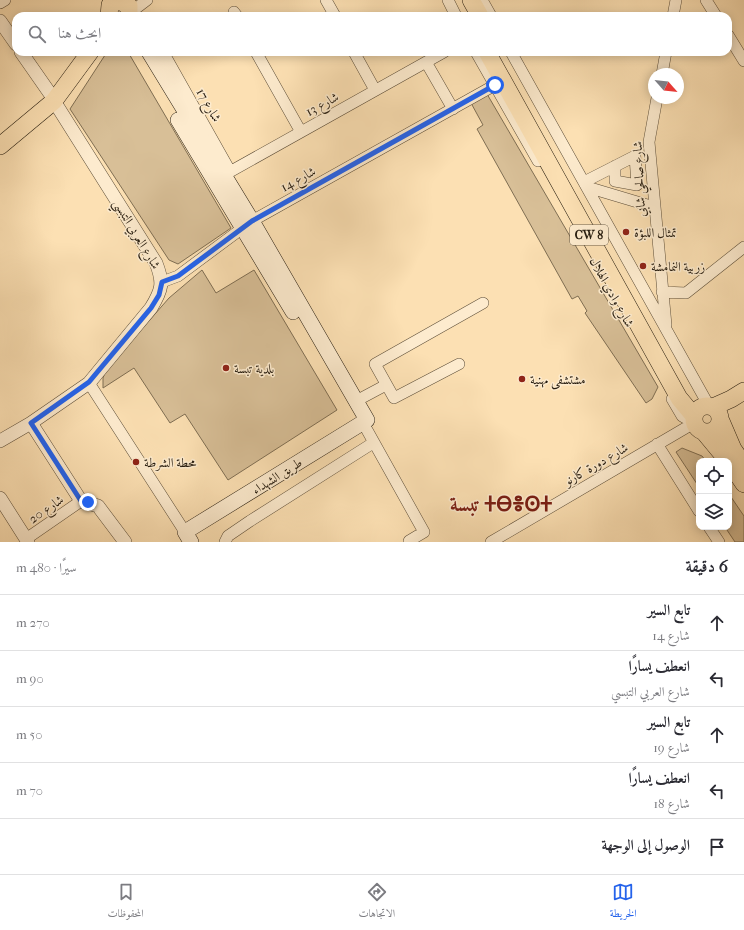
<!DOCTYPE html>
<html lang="ar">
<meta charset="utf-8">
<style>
body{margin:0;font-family:"IM FELL French Canon",Amiri,"Noto Sans Tifinagh",serif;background:#f2f2f3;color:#2b2b33;direction:rtl}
.controls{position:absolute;right:12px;bottom:12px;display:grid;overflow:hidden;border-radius:8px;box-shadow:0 2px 10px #0003}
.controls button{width:36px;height:36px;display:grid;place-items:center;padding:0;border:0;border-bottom:1px solid #e1e1e2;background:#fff;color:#2b2b33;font:20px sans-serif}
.compass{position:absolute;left:648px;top:68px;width:36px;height:36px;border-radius:50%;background:#fff;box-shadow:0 2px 10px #0003;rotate:117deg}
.stop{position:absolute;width:12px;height:12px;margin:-9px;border:3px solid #2563eb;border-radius:50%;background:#fff}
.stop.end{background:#2563eb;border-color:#fff;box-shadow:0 1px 4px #0008}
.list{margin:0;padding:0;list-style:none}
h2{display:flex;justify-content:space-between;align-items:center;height:52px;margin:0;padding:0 16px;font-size:17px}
h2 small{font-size:13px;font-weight:400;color:#7c7c81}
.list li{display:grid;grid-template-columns:26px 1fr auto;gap:12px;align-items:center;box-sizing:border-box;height:56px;padding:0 16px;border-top:1px solid #e1e1e2}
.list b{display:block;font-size:15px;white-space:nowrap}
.list p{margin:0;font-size:13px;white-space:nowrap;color:#7c7c81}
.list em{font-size:13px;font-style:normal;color:#7c7c81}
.icon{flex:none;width:22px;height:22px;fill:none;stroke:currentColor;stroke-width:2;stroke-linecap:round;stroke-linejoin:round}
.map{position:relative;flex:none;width:744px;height:542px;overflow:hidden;direction:ltr}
.search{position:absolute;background:#fff;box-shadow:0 2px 10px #0003;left:12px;right:12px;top:12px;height:44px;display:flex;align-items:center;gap:10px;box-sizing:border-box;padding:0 14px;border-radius:12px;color:#7c7c81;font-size:15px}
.sheet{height:332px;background:#fff}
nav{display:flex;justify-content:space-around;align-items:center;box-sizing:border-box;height:56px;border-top:1px solid #e1e1e2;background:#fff;font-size:11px;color:#7c7c81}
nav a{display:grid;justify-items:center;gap:2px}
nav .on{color:#2563eb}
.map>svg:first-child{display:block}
.green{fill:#d8bf97;stroke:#7f6e53}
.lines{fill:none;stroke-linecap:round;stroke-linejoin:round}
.minor-casing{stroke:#5c4d38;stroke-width:12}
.tertiary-casing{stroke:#5c4d38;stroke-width:14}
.secondary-casing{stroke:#261c0f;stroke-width:16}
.primary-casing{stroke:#261c0f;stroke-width:18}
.minor{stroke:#fdebce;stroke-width:11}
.tertiary{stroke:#fdebce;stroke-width:13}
.secondary{stroke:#fdebce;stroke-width:15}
.primary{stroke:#fce0b3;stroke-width:17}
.route{stroke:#2563eb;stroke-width:5}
.poi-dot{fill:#8f2418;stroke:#fdebce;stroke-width:1.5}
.labels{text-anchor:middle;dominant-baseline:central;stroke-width:3;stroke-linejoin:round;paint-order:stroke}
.shield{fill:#fdebce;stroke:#665a48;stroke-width:1}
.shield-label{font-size:12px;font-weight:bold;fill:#261c0f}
.street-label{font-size:13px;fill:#261c0f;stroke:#fdebce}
.poi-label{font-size:13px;fill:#261c0f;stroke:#fdebce;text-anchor:start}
.town-label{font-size:21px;font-weight:bold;fill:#7a1f14;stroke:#fdebce}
</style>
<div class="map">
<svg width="744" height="542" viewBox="0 0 744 542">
<rect width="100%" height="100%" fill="#fce0b3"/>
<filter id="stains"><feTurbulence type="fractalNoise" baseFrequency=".005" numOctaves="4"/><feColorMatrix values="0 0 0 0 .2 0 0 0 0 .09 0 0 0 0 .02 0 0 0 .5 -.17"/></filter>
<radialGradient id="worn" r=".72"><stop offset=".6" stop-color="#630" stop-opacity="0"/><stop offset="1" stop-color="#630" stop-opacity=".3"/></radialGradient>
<!-- green -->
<path class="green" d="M107,52H128L231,228L178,264L169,260L70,109Z
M487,94L658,387L652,399L646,403L585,313L587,311L578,296L572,299L477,129L483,125L471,103Z
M202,270L216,293L254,270L337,410L228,480L185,414L170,423L134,368L103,388V378L106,370L169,298Z
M682,448L702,456L706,461H699V487L676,452Z
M729,494L744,516V542H735L725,527H729Z"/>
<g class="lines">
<!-- minor casing -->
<g class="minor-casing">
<path id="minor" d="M326,0L335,16
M448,0L456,16
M482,0L491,16
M706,0L716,16
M0,3L5,0
M234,12L237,16
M130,13L147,0
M673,16L676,0
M728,35L744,61
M163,52L230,171
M256,52L301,132
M354,52L375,90
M476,52L538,161
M511,52L709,406
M426,62L453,109
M662,74L666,52
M657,98L649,142L666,325
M217,179L444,52
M584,182L635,156L637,185L615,181V166
M587,187L654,207
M162,282L178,276L252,221L495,85
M662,292L686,293L744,247
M459,364L394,398L375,364L483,303
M89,383L185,532
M672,399L682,416L694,423
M356,401L386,385
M367,430L424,532L409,541L410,542
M657,444L699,511
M709,527L719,542
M26,539L81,501
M225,542L228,536L250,521L373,443
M491,542L694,423"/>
</g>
<!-- tertiary casing -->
<g class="tertiary-casing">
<path id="tertiary" d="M0,21L16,44
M21,52L51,95
M31,423L81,501L98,506L125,542
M0,441L31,423L89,383L151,308C162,290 164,283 156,263L54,101
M0,498L28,542"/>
</g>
<!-- secondary casing -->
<g class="secondary-casing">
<path id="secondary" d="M149,52L252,221L367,420L185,532L191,542
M178,120L293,312"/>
</g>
<!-- primary casing -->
<g class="primary-casing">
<path id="primary" d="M471,0L480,16
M109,16L110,5L119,1L129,6V16
M487,52L679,398L694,416
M0,146L54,101L90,52
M694 419a13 13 0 1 1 26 0a13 13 0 1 1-26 0Z
M713,407L731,399L744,391
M721,421L733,449L744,465
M704,432L728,461
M729,462L744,484"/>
</g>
<!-- minor -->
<use href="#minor" class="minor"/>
<!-- tertiary -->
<use href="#tertiary" class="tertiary"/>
<!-- secondary -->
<use href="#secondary" class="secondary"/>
<!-- primary -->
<use href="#primary" class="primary"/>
</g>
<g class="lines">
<!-- route -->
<path class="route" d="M88,502L81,501L31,423L89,382L151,308L159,295L162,282L178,276L252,221L495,85"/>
</g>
<!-- markers -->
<g class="poi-dot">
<circle cx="626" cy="232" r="4"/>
<circle cx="643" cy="266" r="4"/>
<circle cx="226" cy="368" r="4"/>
<circle cx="522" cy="379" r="4"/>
<circle cx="136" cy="462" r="4"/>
</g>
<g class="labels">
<!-- shield labels -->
<rect class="shield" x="570" y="225" width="38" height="20" rx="3"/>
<g class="shield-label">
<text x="589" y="235">CW 8</text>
</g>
<!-- street labels -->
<g class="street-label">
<text transform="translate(322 104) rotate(-29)">شارع 13</text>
<text transform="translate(209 105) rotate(60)">شارع 17</text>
<text transform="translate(298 179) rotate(-29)">شارع 14</text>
<text transform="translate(639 179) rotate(-93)">شارع صالحي شابي</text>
<text transform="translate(137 234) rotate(59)">شارع العربي التبسي</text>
<text transform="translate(612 292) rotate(61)">شارع وادي الهلال</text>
<text transform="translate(596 464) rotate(-30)">شارع دورة كارنو</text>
<text transform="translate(277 476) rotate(-32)">طريق الشهداء</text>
<text transform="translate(46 509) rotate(-35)">شارع 20</text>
</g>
<!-- poi labels -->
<g class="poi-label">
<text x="634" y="232">تمثال اللبؤة</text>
<text x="651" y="266">زربية النمامشة</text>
<text x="234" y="368">بلدية تبسة</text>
<text x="530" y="379">مشتشفى مهنية</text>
<text x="144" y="462">محطة الشرطة</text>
</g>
<!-- town labels -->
<g class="town-label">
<text x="501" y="504">تبسة ⵜⴱⴻⵙⵜ</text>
</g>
</g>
<rect width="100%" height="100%" filter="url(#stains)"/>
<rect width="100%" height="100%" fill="url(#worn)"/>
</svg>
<div class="controls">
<button><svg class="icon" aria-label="locate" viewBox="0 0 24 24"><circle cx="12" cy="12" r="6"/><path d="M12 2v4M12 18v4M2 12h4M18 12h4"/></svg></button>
<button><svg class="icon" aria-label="layers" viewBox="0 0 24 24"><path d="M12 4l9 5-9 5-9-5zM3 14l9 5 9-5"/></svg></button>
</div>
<svg class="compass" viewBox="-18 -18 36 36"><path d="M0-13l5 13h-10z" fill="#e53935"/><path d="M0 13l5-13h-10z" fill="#7c7c81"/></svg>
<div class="stop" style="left:495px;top:85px"></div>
<div class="stop end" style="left:88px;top:502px"></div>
<div class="search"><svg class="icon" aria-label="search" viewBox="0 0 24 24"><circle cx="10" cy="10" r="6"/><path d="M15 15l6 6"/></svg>ابحث هنا</div>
</div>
<section class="sheet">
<h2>6 دقيقة<small>سيرًا · 480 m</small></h2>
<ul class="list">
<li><svg class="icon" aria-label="ahead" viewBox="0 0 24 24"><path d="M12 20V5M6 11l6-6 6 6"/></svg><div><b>تابع السير</b><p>شارع 14</p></div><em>270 m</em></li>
<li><svg class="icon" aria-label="left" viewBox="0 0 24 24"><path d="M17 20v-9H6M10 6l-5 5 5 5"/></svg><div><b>انعطف يسارًا</b><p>شارع العربي التبسي</p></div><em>90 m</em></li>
<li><svg class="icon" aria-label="ahead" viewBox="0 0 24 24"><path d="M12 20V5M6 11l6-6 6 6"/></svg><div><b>تابع السير</b><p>شارع 19</p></div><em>50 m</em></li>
<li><svg class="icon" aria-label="left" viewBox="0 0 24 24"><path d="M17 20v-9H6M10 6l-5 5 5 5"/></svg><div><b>انعطف يسارًا</b><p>شارع 18</p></div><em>70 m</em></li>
<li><svg class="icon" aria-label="arrive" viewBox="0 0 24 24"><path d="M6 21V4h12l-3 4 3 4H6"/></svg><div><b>الوصول إلى الوجهة</b></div></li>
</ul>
</section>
<nav>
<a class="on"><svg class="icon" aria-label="map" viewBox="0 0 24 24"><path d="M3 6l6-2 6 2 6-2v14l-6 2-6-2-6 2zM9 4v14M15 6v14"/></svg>الخريطة</a>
<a><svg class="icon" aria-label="directions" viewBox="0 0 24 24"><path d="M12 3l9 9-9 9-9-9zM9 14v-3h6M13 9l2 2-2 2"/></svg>الاتجاهات</a>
<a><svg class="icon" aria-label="saved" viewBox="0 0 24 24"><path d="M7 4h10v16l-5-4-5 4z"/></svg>المحفوظات</a>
</nav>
